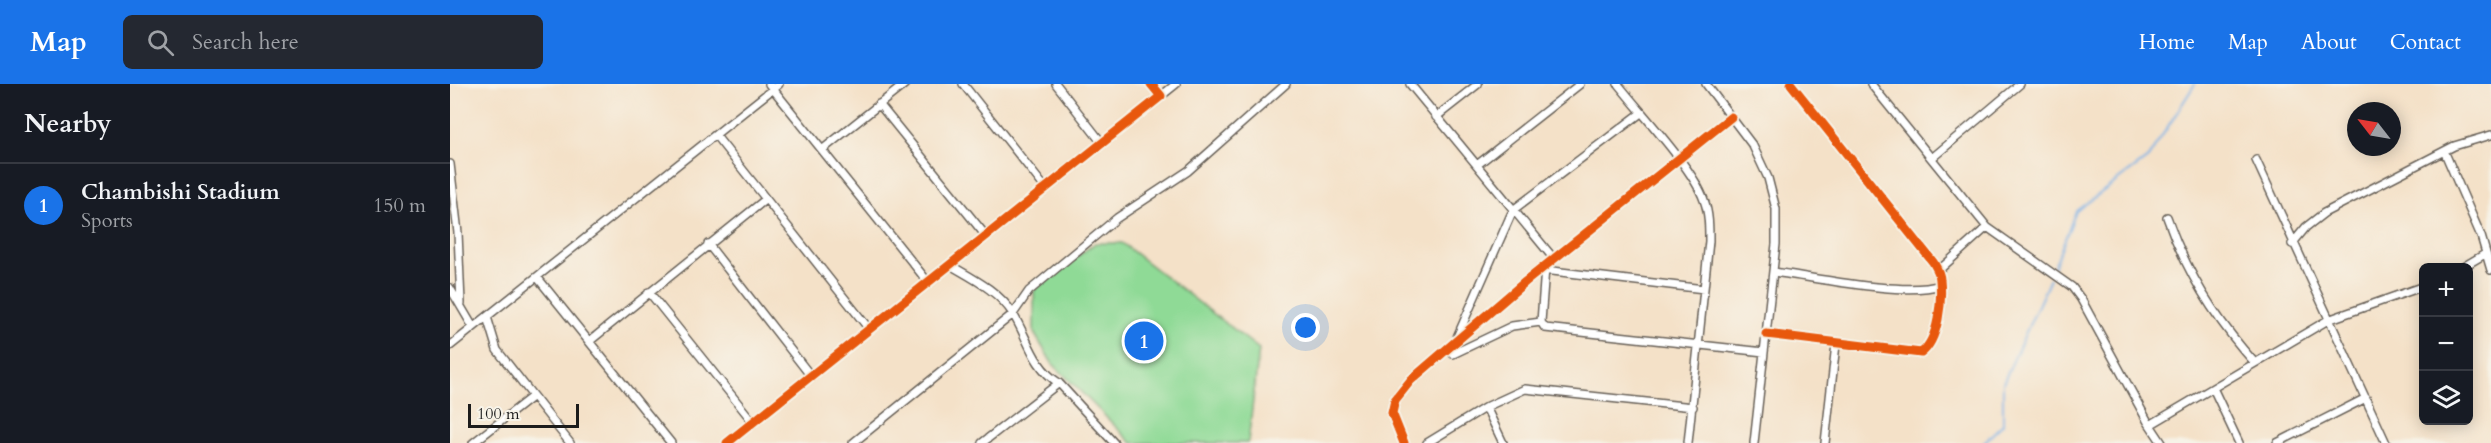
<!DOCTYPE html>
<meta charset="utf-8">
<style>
body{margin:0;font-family:Cardo,serif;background:#242831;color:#f1f3f6}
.controls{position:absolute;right:18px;bottom:18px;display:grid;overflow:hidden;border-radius:9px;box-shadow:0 3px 15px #0003}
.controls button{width:54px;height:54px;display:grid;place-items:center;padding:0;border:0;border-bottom:2px solid #363941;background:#171b24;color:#f1f3f6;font:30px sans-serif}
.compass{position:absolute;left:1897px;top:18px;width:54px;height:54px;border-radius:50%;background:#171b24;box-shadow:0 3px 15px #0003;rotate:301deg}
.scale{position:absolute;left:18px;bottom:15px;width:111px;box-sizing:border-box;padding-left:6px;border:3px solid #1c1c1c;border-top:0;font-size:16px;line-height:21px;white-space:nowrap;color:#1c1c1c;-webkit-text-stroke:4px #f7f3e8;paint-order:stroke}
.you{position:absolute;left:856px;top:244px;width:21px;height:21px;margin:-15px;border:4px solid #fff;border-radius:50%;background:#1a73e8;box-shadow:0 0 0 9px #1a73e833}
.badge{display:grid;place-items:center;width:39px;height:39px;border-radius:50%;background:#1a73e8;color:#fff;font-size:20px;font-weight:700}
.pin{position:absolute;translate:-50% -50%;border:3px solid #fff;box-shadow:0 2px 6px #0006}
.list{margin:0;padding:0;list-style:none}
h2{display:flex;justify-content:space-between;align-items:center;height:78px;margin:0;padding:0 24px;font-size:26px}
h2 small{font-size:20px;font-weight:400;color:#9ea1a6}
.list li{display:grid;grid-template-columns:39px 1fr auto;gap:18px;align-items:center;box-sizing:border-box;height:84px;padding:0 24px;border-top:2px solid #363941}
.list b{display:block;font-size:22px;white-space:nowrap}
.list p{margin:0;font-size:20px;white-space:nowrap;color:#9ea1a6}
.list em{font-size:20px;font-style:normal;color:#9ea1a6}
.icon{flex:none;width:33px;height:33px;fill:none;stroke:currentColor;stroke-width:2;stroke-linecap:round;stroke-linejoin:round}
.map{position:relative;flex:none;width:2041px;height:359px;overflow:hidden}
header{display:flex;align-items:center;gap:36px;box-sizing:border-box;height:84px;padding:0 30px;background:#1a73e8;color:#fff}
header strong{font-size:28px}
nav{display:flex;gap:33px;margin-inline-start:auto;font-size:21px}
.search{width:420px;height:54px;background:#242831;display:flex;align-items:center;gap:15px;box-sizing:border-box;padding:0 21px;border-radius:9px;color:#9ea1a6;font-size:22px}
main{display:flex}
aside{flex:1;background:#171b24}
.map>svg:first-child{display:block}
.green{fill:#8fda96;stroke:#567b59;stroke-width:1.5}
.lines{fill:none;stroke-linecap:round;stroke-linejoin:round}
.stream{stroke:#76afe6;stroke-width:2}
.street-casing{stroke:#686158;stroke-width:10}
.street{stroke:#fff;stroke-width:7}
.cycleway-casing{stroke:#f7f3e8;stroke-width:13}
.cycleway{stroke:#e8590c;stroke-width:9}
</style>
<header>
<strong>Map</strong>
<div class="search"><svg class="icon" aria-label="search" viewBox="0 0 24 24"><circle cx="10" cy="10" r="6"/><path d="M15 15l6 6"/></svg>Search here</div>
<nav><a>Home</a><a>Map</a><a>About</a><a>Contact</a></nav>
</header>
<main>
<aside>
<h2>Nearby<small></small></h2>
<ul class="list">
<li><span class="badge">1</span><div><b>Chambishi Stadium</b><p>Sports</p></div><em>150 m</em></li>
</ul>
</aside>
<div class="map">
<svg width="2041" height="359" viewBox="0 0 2041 359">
<rect width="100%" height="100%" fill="#f7f3e8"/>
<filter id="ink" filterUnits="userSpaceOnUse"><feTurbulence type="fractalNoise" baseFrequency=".0167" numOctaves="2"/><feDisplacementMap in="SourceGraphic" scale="12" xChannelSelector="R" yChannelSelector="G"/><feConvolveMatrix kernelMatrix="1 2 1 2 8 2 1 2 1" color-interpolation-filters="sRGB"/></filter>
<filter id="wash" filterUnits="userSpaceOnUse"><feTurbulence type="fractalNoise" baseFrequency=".008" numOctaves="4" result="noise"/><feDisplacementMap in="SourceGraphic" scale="24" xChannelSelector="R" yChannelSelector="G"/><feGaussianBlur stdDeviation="1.35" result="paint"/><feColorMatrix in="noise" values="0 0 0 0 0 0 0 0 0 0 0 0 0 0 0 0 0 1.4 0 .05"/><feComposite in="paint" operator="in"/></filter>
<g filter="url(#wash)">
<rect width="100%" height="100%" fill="#f4e1c8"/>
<!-- green -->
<path class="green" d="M645,159H672L809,265L798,359H682L602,279L584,249V206Z"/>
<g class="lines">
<!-- stream -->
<path class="stream" d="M1604,183L1626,127L1698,74L1745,0
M1533,359L1553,340V299L1600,195"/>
</g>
</g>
<g filter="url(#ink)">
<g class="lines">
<!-- street casing -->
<g class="street-casing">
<path id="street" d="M319,0L478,198
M513,0L596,105
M606,0L652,59
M960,0L1104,175
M1168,0C1190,28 1243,84 1254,116C1259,129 1259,143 1259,157L1238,359
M1256,0L1303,62L1318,94L1326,125V160L1304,359
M1421,0L1537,143L1488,187
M711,12L726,0
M429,20L536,152
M986,33L1028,0
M266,52L316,115
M372,66L455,0
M1995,69L2031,152L2041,186
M1482,74L1570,0
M1806,76L1936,359
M0,80L8,149L11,219
M1027,81L1130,0
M1717,133C1736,188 1766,236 1805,279
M1537,143L1622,203L1631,215L1698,338L1712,359
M258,160L360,291
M1842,160L1856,143L1874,129L2004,62L2041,51
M500,181C522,194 549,207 563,230C578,254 583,283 609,299L664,359
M2013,183L2035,170
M1094,186L1254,205
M1323,188C1363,193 1455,213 1490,201
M87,193L221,359
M0,204L23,243
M199,208L303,338
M1091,238L1095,244L1314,268
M1091,238L1095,184
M1316,250L1471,269C1489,256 1492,216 1490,196C1490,189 1486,183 1483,178L1341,0
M141,256L316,115L419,245
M1004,260L1063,126L1191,29
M0,262L329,0
M1003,270L1062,242L1091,238
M1763,304L1789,359
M83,312L120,359
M1036,323L1053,359
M1700,341L1878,236L1974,202
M23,359L83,312L47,266L37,233
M277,359L711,12L701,0
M403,359L563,230L579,207L667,134L738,87L836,0
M532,359L609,299
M954,359L942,329L945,316L961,296L1075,198L1281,33
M977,359L1036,323L1075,305L1243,323
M1375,359L1386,260
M1827,359L1916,314"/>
</g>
<!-- street -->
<use href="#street" class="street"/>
<!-- cycleway casing -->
<g class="cycleway-casing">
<path id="cycleway" d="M1316,250L1471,269C1489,256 1492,216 1490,196C1490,189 1486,183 1483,178L1341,0
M277,359L711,12L701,0
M954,359L942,329L945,316L961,296L1075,198L1281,33"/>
</g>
<!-- cycleway -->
<use href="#cycleway" class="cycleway"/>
</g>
</g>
</svg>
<div class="controls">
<button>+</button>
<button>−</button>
<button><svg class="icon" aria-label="layers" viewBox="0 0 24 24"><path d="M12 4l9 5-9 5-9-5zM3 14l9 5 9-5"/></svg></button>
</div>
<svg class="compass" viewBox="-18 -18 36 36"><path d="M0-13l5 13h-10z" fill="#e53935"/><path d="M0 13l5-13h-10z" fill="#9ea1a6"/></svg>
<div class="scale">100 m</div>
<div class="you"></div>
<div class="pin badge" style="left:694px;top:257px">1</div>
</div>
</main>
